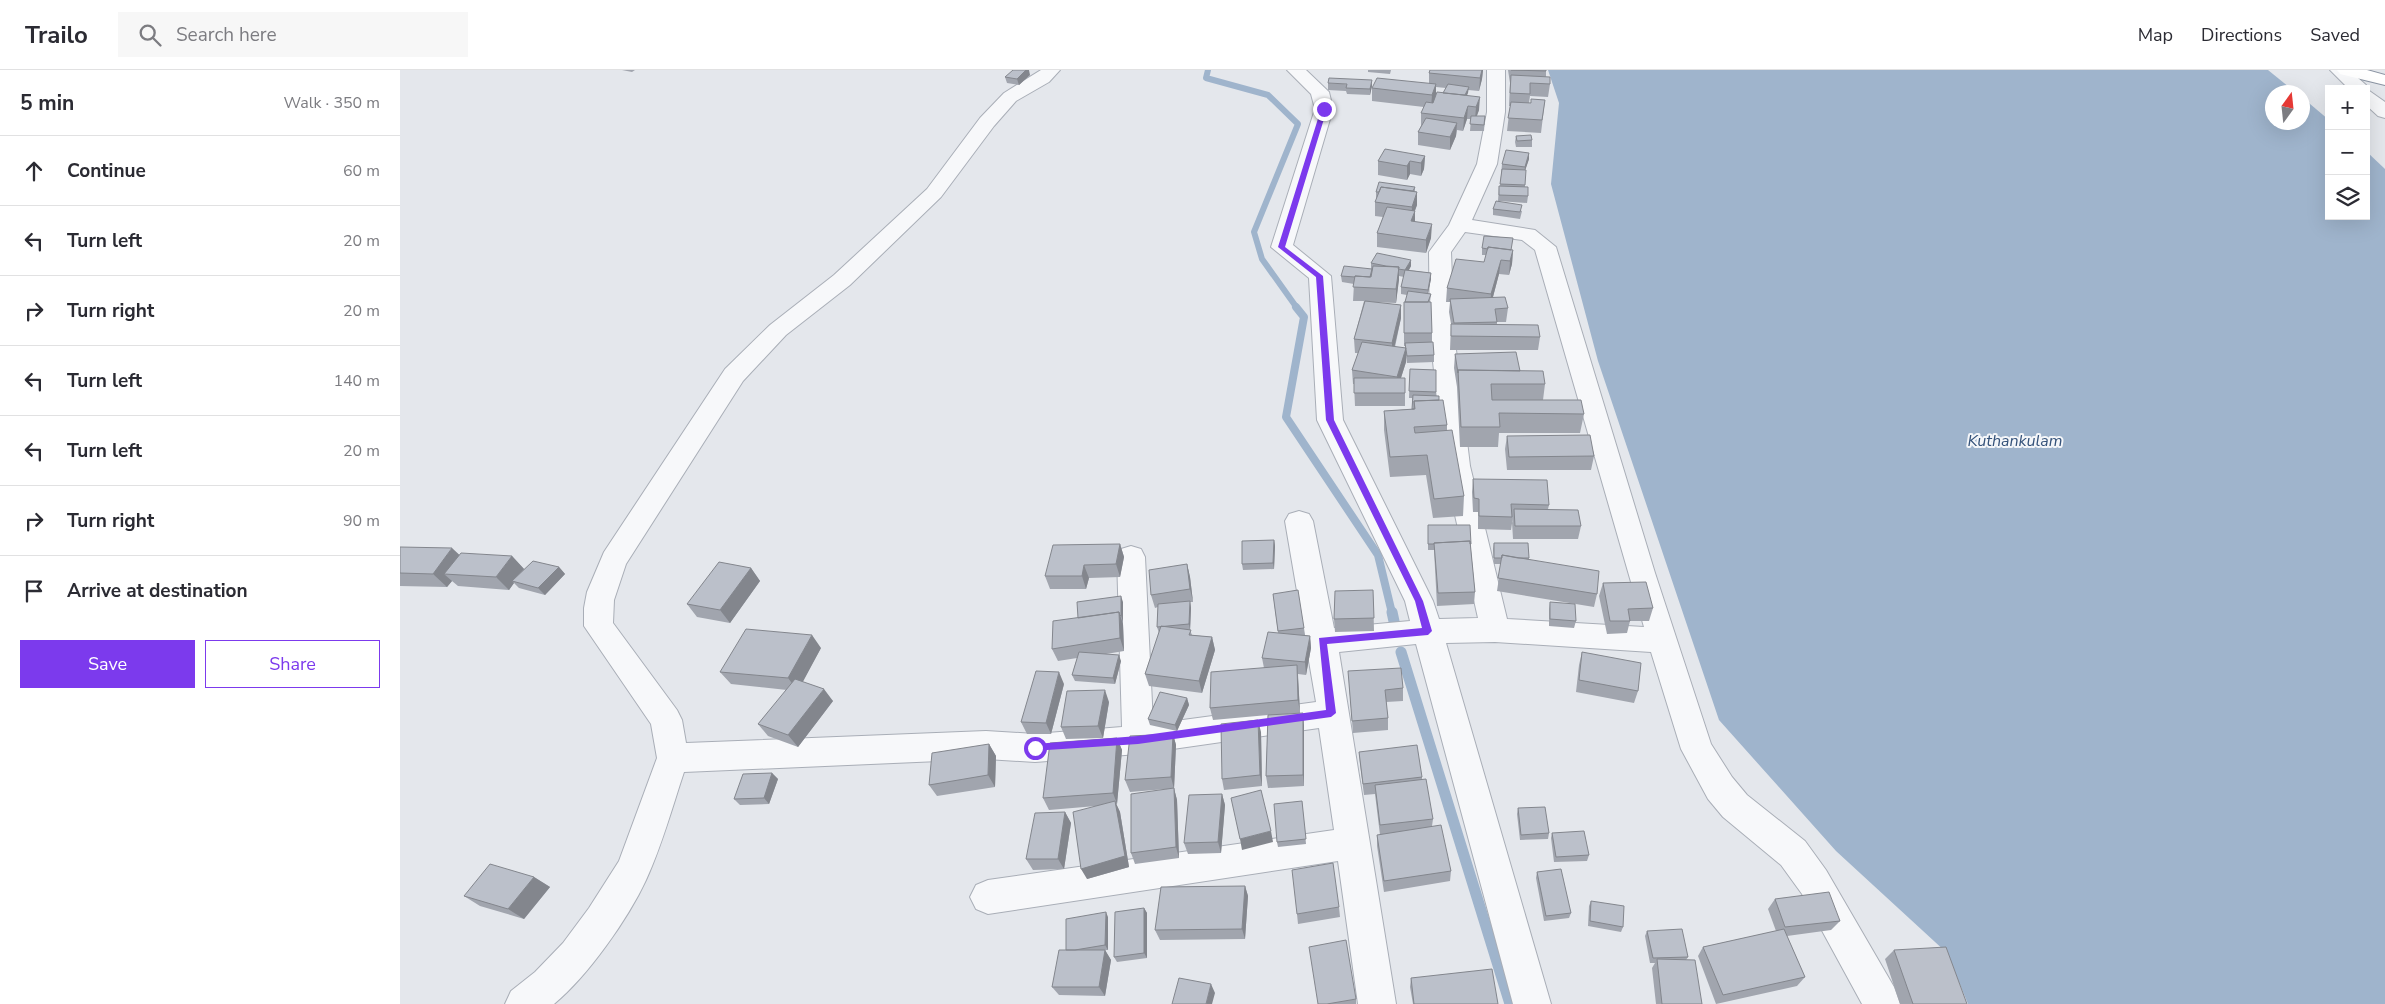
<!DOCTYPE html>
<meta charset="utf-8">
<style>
body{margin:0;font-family:"Nunito Sans",sans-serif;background:#f7f7f7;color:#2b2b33}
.controls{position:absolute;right:15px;top:15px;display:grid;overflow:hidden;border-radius:0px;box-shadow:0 5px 20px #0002}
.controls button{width:45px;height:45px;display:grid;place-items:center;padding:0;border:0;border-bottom:1px solid #e1e1e2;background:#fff;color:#2b2b33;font:25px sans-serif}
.compass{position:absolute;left:1865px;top:15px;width:45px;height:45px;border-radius:50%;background:#fff;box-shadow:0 5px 20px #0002;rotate:15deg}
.stop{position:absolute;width:15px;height:15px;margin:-11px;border:4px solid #7c3aed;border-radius:50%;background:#fff}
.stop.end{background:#7c3aed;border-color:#fff;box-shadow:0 1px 5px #0008}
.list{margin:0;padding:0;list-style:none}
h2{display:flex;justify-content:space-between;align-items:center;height:65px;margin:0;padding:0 20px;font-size:21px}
h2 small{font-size:16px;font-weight:400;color:#7c7c81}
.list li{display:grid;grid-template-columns:32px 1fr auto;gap:15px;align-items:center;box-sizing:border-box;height:70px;padding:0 20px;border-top:1px solid #e1e1e2}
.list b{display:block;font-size:19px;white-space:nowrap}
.list em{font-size:16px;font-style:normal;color:#7c7c81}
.actions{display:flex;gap:10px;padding:15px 20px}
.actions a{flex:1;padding:11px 0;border:1px solid #7c3aed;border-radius:0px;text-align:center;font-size:18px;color:#7c3aed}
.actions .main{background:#7c3aed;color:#fff}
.icon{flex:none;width:28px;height:28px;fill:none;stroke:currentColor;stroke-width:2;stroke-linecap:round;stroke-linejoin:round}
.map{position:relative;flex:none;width:1985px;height:934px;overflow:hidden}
header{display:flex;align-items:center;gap:30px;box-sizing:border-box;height:70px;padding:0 25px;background:#fff;border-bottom:1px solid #e1e1e2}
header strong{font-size:24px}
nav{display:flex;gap:28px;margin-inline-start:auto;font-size:18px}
.search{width:350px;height:45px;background:#f7f7f7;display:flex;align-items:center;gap:12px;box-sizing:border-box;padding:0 18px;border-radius:0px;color:#7c7c81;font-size:19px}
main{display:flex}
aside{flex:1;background:#fff}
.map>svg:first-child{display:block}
.water{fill:#9fb4cc}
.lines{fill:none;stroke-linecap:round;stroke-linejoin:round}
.stream-far2{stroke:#9fb4cc;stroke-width:6}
.stream-far1{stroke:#9fb4cc;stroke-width:8}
.stream{stroke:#9fb4cc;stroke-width:11}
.minor-casing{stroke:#a9aeb7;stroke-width:2}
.highway-casing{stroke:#8b94a3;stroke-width:2}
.minor{fill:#f7f8fa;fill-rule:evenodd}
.highway{fill:#fff;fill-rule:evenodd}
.wall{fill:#a1a5ae;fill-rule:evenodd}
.shaded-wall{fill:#83868d}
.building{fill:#bbc0ca;stroke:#83868d}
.route{fill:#7c3aed}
.labels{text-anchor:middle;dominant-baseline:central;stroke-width:4;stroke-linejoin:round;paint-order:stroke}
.water-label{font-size:16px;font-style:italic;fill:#34527a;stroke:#f4f6f9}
</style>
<header>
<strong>Trailo</strong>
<div class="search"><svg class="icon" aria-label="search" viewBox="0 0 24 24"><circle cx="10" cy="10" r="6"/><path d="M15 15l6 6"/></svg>Search here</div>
<nav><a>Map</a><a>Directions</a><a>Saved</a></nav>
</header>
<main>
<aside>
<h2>5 min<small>Walk · 350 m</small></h2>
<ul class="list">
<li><svg class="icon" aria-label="ahead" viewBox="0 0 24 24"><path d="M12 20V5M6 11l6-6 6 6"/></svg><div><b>Continue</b></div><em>60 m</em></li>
<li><svg class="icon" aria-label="left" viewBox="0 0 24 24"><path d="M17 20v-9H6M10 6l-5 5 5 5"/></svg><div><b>Turn left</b></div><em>20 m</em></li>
<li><svg class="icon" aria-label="right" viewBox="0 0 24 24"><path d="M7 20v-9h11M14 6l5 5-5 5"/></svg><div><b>Turn right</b></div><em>20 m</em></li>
<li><svg class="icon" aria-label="left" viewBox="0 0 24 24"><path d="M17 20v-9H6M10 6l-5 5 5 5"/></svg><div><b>Turn left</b></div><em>140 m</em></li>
<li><svg class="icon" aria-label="left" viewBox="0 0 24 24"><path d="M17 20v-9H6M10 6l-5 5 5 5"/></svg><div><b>Turn left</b></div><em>20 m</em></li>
<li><svg class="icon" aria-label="right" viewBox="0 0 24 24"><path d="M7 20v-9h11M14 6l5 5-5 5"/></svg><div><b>Turn right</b></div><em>90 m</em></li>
<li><svg class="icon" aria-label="arrive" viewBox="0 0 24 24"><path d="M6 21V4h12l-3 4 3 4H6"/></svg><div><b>Arrive at destination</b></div></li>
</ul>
<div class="actions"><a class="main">Save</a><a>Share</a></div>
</aside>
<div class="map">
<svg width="1985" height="934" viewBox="0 0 1985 934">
<rect width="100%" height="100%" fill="#e4e7ec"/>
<!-- water -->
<path class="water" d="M1148,0H1868L1895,22H1872V52H1902L1903,28L1929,50V146H1966V81L1985,99V934H1568L1547,883L1436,781L1319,650L1198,291L1151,114L1159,33Z"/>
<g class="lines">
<!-- stream-far2 -->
<path class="stream-far2" d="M808,0L806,8L868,25L898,54L854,162L862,189L897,238"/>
<!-- stream-far1 -->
<path class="stream-far1" d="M896,237L904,247L886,347L978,485L992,543"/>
<!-- stream -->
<path class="stream" d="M992,542L995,556
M1001,582L1110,934"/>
<!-- minor casing -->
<g class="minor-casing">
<path id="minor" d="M641,0H660L649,12L616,31L594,56L541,127L450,215L386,265L343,311L226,494L214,530L213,553L277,640L282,650L286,673L586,661L635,664L722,657L717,487L721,479L731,476L741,479L745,487L753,654L916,632L885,451L889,444L899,441L909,444L913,451L934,558L1010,551L1005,531L917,350L909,208L871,177L915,39L911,24L887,0H906L929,22L933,39L893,175L931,206L943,350L1033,531L1039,549L1078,548L1044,396L1030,263L1029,182L1049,155L1077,94L1087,42V0H1105V42L1097,94L1072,150L1135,160L1156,177L1255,503L1311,674L1332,707L1347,725L1405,771L1426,800L1494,917L1500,934H1462L1402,824L1381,795L1323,747L1308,729L1281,679L1251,582L1095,572L1046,573L1151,934H1113L1016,574L939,582L996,934H958L938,791L588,844L576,839L570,827L576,815L588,810L934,760L919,658L738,684L635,692L586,689L284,702C272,738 262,775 246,810C228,849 187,907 154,934H105L111,921L135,902L163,873L189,838L219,791L257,688L251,654L184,556V538L187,522L204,482L325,299L370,255L434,205L527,119L580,48L604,23ZM1065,162L1122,170L1135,180L1244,557L1107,549L1070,396L1054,263L1051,182Z
M1930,0H1949L1966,15L1968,20L1985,32V48L1978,46L1966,35V19H1949Z"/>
</g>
<!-- highway casing -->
<g class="highway-casing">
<path id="highway" d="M1937,0H1967L1985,5V15L1940,4Z"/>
</g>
<!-- minor -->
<use href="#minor" class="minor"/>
<!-- highway -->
<use href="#highway" class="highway"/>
</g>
<!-- wall -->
<path class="wall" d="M222,0H235L232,2Z
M968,0H991L990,4L968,2Z
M1030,0H1083L1082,9L1079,21L1068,20L1067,26L1079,40L1077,46H1085L1084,61H1070L1071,49H1067L1063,61L1057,60L1056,66L1050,80L1018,75V62L1021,56V43L1024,37L972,31V18L1029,14V3ZM1036,17L1046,18L1043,23L1036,26Z
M1108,0H1146V7L1150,14L1148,27L1130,26L1129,33L1145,30L1141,63L1107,61L1110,36H1109L1110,13Z
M630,5L619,15L607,13L605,7Z
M928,13L972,16L970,25L947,24L946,21L928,20Z
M1116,66L1132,70V77H1116L1115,72Z
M1129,83V89L1125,100V117L1128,126L1127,133L1099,131L1122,141L1120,149L1093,145V139L1098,131L1099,116H1100L1102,94Z
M1025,86L1024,99L1021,106L1010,104L1007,110L978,105V91Z
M1015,117V121L1017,122V135L1015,141V152L1031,168L1026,183L977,177V163L983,147L975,146V132L977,129H976V122Z
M1082,178L1113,180L1112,194L1109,205L1099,204L1093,227L1108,238L1106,252H1097V255L1140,267L1138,280H1050L1051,254L1049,242L1050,232H1046L1047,218L1084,192L1086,185H1082Z
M971,193L1011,196L1009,200L1031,203V209L1028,224H1031L1030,232L1032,263V272L1034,285V292L1007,293L1006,287V292L1001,308H1005V336H955L954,314H953L952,300L958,283H955L954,269L964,231H953L954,214L942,212L941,206L971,199ZM999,206L1004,207L1001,217V224L1007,225L1005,232H1004V276H1005V278L995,277L1001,248V235L971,232L996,233Z
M1055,284L1120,301L1145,314L1143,330L1184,344L1180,363H1099L1098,377H1060L1057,317L1054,298Z
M1010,299L1036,300V326L1039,330L1047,355V361L1064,426L1063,446L1033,448L1026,405L990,407L984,360V341L1012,339V328H1009Z
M1107,366L1194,386L1191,400H1107L1105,379Z
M1073,409L1149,435L1148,439L1181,456L1178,469H1113L1112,452L1113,447L1111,460L1078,459V442H1073L1072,422Z
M1028,455L1071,474V480L1075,522L1074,534L1037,536L1034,480H1028Z
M874,470L875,476L874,499L843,500L842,494Z
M1094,473L1129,488V489L1197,524L1194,537L1097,521L1101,494H1094L1093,479Z
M720,474L724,487L720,507L689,508L686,519H650L645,506Z
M0,478L59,485L112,486L124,499L159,497L165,504L145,525L119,518L114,513L109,520L58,516L52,511L47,517L0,516Z
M787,494L790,507L793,532H790L791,538L790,560L792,565L812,567L815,580L802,623L749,616L745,604L759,563L757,557L758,537L755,538L751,525Z
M351,498L360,511L330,553L297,547L287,534Z
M1203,513L1253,538L1249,551H1230L1227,563L1207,564L1199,526Z
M973,520L974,561L935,562L934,549Z
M873,524L904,558L905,565L910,566L911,578L906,605L898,604L900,643L875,645L904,655V716L868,718L866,706L868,645L813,650L810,638L864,598L862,588L878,563Z
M723,532V554L724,581L706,584L721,591L715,614L675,611L672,605L677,588L658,591L652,579Z
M1150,532L1176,551L1174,558L1149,556V539Z
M421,578L402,612L433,631L398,677L368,666L358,654L387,620L331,614L320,602Z
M1182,582L1238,621L1234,633L1176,622L1179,595Z
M664,614L651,664H627L621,652Z
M949,614L1003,618V631L986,632L988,648V660L953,663Z
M787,628L789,635L777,661L750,655L748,649Z
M709,632L703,668L666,669L661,657Z
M861,662L862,716L824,720L822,709Z
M773,664L776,675L774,719L777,730L779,788L735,794L731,783L766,719L730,722L725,710Z
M717,668L722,680L717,734H716L720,742L729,797L687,809L696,736L649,740L643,728Z
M589,674L596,686L595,717L537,726L529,715Z
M959,682L1022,707V709L1033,749L1032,756L1051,801L1050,811L984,822L977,776V765H980L975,724L964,725L960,694Z
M372,703L378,709L369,734L340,735L334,729Z
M822,724L825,735L821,783L788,784L784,773Z
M902,731L906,774L878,777L877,772Z
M1118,738L1149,763L1148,769L1120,770L1117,744Z
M665,742L671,753L664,799L633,800L626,789Z
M1152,763L1189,785L1187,791L1154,792L1151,768Z
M1137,802L1171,843L1169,848L1144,851L1136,808Z
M134,807L150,817L124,849L80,836L64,826Z
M845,816L848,826L845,869L760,870L755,860Z
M1375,829L1440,851L1431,860L1387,866L1405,907L1397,916L1316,934L1298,886L1303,877L1376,861L1368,839Z
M1191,831L1223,857L1221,862L1188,856L1189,836Z
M939,837L940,847L898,854L897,844Z
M744,838L747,843V888L717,892L714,887Z
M708,847V880H705L711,890L705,926L659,925L652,917L666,880Z
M1247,861L1288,887L1286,890L1302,934H1256L1252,898L1255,893H1250L1245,866Z
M1494,880L1567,934H1500L1485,889Z
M1011,908L1098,934H1013L1010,917Z
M956,929V934H918Z"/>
<!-- shaded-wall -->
<path class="shaded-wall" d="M626,0H629L630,5L619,15L617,9Z
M1082,0H1083L1082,9L1079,21L1080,8Z
M972,10V16L970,25V19Z
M1036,14V27L1031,38L1032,25Z
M1069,17L1068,23L1063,33L1064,27Z
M1080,27L1079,40L1075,50L1076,37Z
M1068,36L1067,49L1063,61L1064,48Z
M1057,53L1056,66L1050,80V67Z
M1129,83V89L1124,104L1125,97Z
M1025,86L1024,99L1021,106V93Z
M1010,91V104L1007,110V96Z
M1017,122V135L1011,150L1012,137Z
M1015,141V154L1011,151Z
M1032,154L1031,168L1026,183V170Z
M1113,180L1112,194L1109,205L1110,191Z
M1011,190V196L1005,207V200Z
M1101,190L1099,204L1090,238L1091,224Z
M999,197V210L996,233V219Z
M1031,203V209L1027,227L1028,220Z
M1001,235V248L992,287V273Z
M1006,278V292L997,320V307Z
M874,470L875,476L874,499L873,493Z
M720,474L724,487L720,507L716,494Z
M52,478L66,491L44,504L52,511L47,517L33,504Z
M112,486L124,499L112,511L114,513L109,520L96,507Z
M787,494L790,507L793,532L790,519Z
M684,495L689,508L686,519L682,506Z
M159,497L165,504L145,525L138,518Z
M351,498L360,511L330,553L320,540Z
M721,526L723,532V552L721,545Z
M790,531L791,538L790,561L789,554Z
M719,542L723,554L724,581L720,568Z
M412,565L421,578L398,621L388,608Z
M910,566L911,578L906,605L905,592Z
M812,567L815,580L802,623L799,611Z
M719,585L721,591L715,614L713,608Z
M897,595L898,608L900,643L898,630Z
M659,602L664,614L651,664L646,653Z
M424,619L433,631L398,677L388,665Z
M705,620L709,632L703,668L698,656Z
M787,628L789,635L777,661L775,655Z
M903,643L904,655V716L903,705Z
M858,650L861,662L862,716L860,705Z
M773,664L776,675L774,719L771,707Z
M717,668L722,680L717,734L713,723Z
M589,674L596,686L595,717L588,705Z
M372,703L378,709L369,734L364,728Z
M774,718L777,730L779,788L776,777Z
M822,724L825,735L821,783L818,772Z
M715,731L720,742L729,797L687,809L681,799Z
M665,742L671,753L664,799L658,789Z
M871,761L873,772L842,780L840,769Z
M134,807L150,817L124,849L108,839Z
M845,816L848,826L845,869L842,859Z
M744,838L747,843V888L744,883Z
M706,842L708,847V880L705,875Z
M705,880L711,890L705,926L699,917Z
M811,914L815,923L812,934H806Z"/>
<!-- building -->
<path class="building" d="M613,0H626L617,9L605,7Z
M1030,0H1082L1080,8L1029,3Z
M1111,0H1146V1Z
M1111,5L1150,7V14L1130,13V24L1110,23Z
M929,8L972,10L970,19L946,18L947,14L928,13Z
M977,8L1036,14L1032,25L972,18Z
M1048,14L1069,17L1065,25L1043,23Z
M1037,22L1080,27L1076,37L1068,36L1064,48L1021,43L1026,32L1033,33Z
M1131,29L1145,30L1142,50L1108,48L1111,32L1131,33Z
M1071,46H1085L1084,55L1070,54Z
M1026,48L1057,53L1050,67L1018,62Z
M1131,65L1132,70L1117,71L1116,66Z
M985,79L1025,86L1021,93L1010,91L1007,96L978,91Z
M1106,80L1129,83L1125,97L1102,94Z
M1102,99L1126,100L1125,115L1100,114Z
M979,112L1015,117L1013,121L981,117L979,122H976Z
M1099,116L1128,117V126L1099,125Z
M981,117L1017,122L1012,137L975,132Z
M1096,131L1122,135L1120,142L1093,139Z
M987,137L1015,141L1011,151L1032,154L1026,170L977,163Z
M1084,166L1113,168L1111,180L1088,177V179L1082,178Z
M1088,177L1113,180L1110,191L1101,190L1091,224L1047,218L1056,189L1084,192Z
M977,183L1011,190L1005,200L998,199L999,197L986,196L971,193Z
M944,196L972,199L970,207L955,206V207L941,206Z
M973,196L999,197L996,219L953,217L955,206L971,207Z
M1005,200L1031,203L1028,220L1001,217Z
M1008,221L1031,224L1028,232H1005Z
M1105,227L1108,238L1095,239L1097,252L1054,253L1050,229Z
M965,231L1001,235L992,273L954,269Z
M1004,232H1031L1032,263H1004Z
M1051,254L1138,255L1140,267L1051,266Z
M962,272L1006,278L997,307L952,300Z
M1033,272L1034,285L1007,286L1005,273Z
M1116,282L1120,301L1058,300V303L1055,284Z
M1010,299L1036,300V322L1009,321Z
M1058,300L1143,301L1145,314H1091L1092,330H1181L1184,344L1099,343L1100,357H1061Z
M954,308H1005V323H954Z
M1013,325L1039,326V330L1014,331V339H1012Z
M1043,330L1047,355L1014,357L1015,363L1052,360L1064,426L1034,429L1027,385L990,387L984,341L1015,339L1014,331Z
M1190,365L1194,386L1109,387L1107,366Z
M1073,409L1147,410L1149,435L1111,434L1112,447L1079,446V429L1074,428Z
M1114,439L1178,440L1181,456H1115Z
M1028,455H1070L1071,474H1070V471L1034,473V474H1028Z
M874,470L873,493L842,494V471Z
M1070,471L1075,522L1038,523L1034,473Z
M1094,473H1128L1129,488H1118L1102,485V488H1094Z
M720,474L716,494L684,495L682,506H645L653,475Z
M0,477L52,478L33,504L0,503Z
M61,483L112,486L96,507L44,504Z
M1102,485L1199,501L1197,524L1098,508Z
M133,491L159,497L138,518L112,511Z
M319,492L351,498L320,540L287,534Z
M787,494L790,519L751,525L749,500Z
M1246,512L1253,538L1228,539L1230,551H1210L1203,513Z
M898,520L904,558L878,561L873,524Z
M973,520L974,548L934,549L935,521Z
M721,526V545L720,546L719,542L678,548L677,532Z
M790,531L789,554L757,557L758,534Z
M1150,532L1175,534L1176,551L1150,549Z
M719,542L720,568L652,579L653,551Z
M761,556L791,560L789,565L812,567L799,611L745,604Z
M346,559L412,565L388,608L320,602Z
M868,562L910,566L905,592L862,588Z
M679,582L719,585L713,608L672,605Z
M1182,582L1241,593L1238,621L1179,610Z
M897,595L898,630L810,638L811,602Z
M1001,598L1003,618L985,620L988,648L952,651L948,601Z
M636,601L659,602L646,653L621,652Z
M395,609L424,619L388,665L358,654Z
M705,620L698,656L661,657L667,621Z
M760,622L787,628L775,655L748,649Z
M903,643V705L866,706L868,645Z
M858,650L860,705L822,709L821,654Z
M773,664L771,707L725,710L730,666Z
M717,668L713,723L643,728L650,673Z
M589,674L588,705L529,715L532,683Z
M1017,675L1022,707L963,714L959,682Z
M372,703L364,728L334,729L343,704Z
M1026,709L1033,749L980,755L975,715Z
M774,718L776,777L731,783V724Z
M861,720L871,761L840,769L831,728Z
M822,724L818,772L784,773L789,725Z
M715,731L725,786L681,799L673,742Z
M902,731L906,769L877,772L874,734Z
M1145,737L1149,763L1121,765L1118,738Z
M665,742L658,789H626L635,743Z
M1041,755L1051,801L984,811L977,765Z
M1184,761L1189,785L1156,787L1152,763Z
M933,793L939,837L897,844L892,800Z
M90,794L134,807L108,839L64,826Z
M1161,799L1171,843L1146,846L1137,802Z
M845,816L842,859L755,860L761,817Z
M1429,822L1440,851L1385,857L1375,829Z
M1191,831L1224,836L1223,857L1190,851Z
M744,838V883L714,887L715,842Z
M706,842L705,875L675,880H666V849Z
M1282,859L1288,887L1253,888L1247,861Z
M1384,859L1405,907L1323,925L1303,877Z
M946,870L956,929L927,934H918L909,877Z
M1546,877L1567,934H1513L1494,880Z
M659,880H705L699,917H652Z
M1257,889L1295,890L1302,934H1262Z
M1092,899L1098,934H1014L1011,908Z
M779,908L811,914L806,934H772Z"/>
<!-- route -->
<path class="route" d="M924,37L927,39L885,177L923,206L934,350L1023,531L1032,561L1028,565L927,574L936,643L931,647L738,674L632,681V675L635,674L738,666L926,640L919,568L1022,558L1015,531L926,350L916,207L878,177L921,39Z"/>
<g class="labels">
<!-- water labels -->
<g class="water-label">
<text x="1615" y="371">Kuthankulam</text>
</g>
</g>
</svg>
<div class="controls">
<button>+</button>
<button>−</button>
<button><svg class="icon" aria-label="layers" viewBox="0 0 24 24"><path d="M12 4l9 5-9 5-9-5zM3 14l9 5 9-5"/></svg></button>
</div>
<svg class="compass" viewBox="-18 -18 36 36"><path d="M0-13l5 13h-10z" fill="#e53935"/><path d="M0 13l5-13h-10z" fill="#7c7c81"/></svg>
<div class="stop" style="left:635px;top:678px"></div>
<div class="stop end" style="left:924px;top:39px"></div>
</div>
</main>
